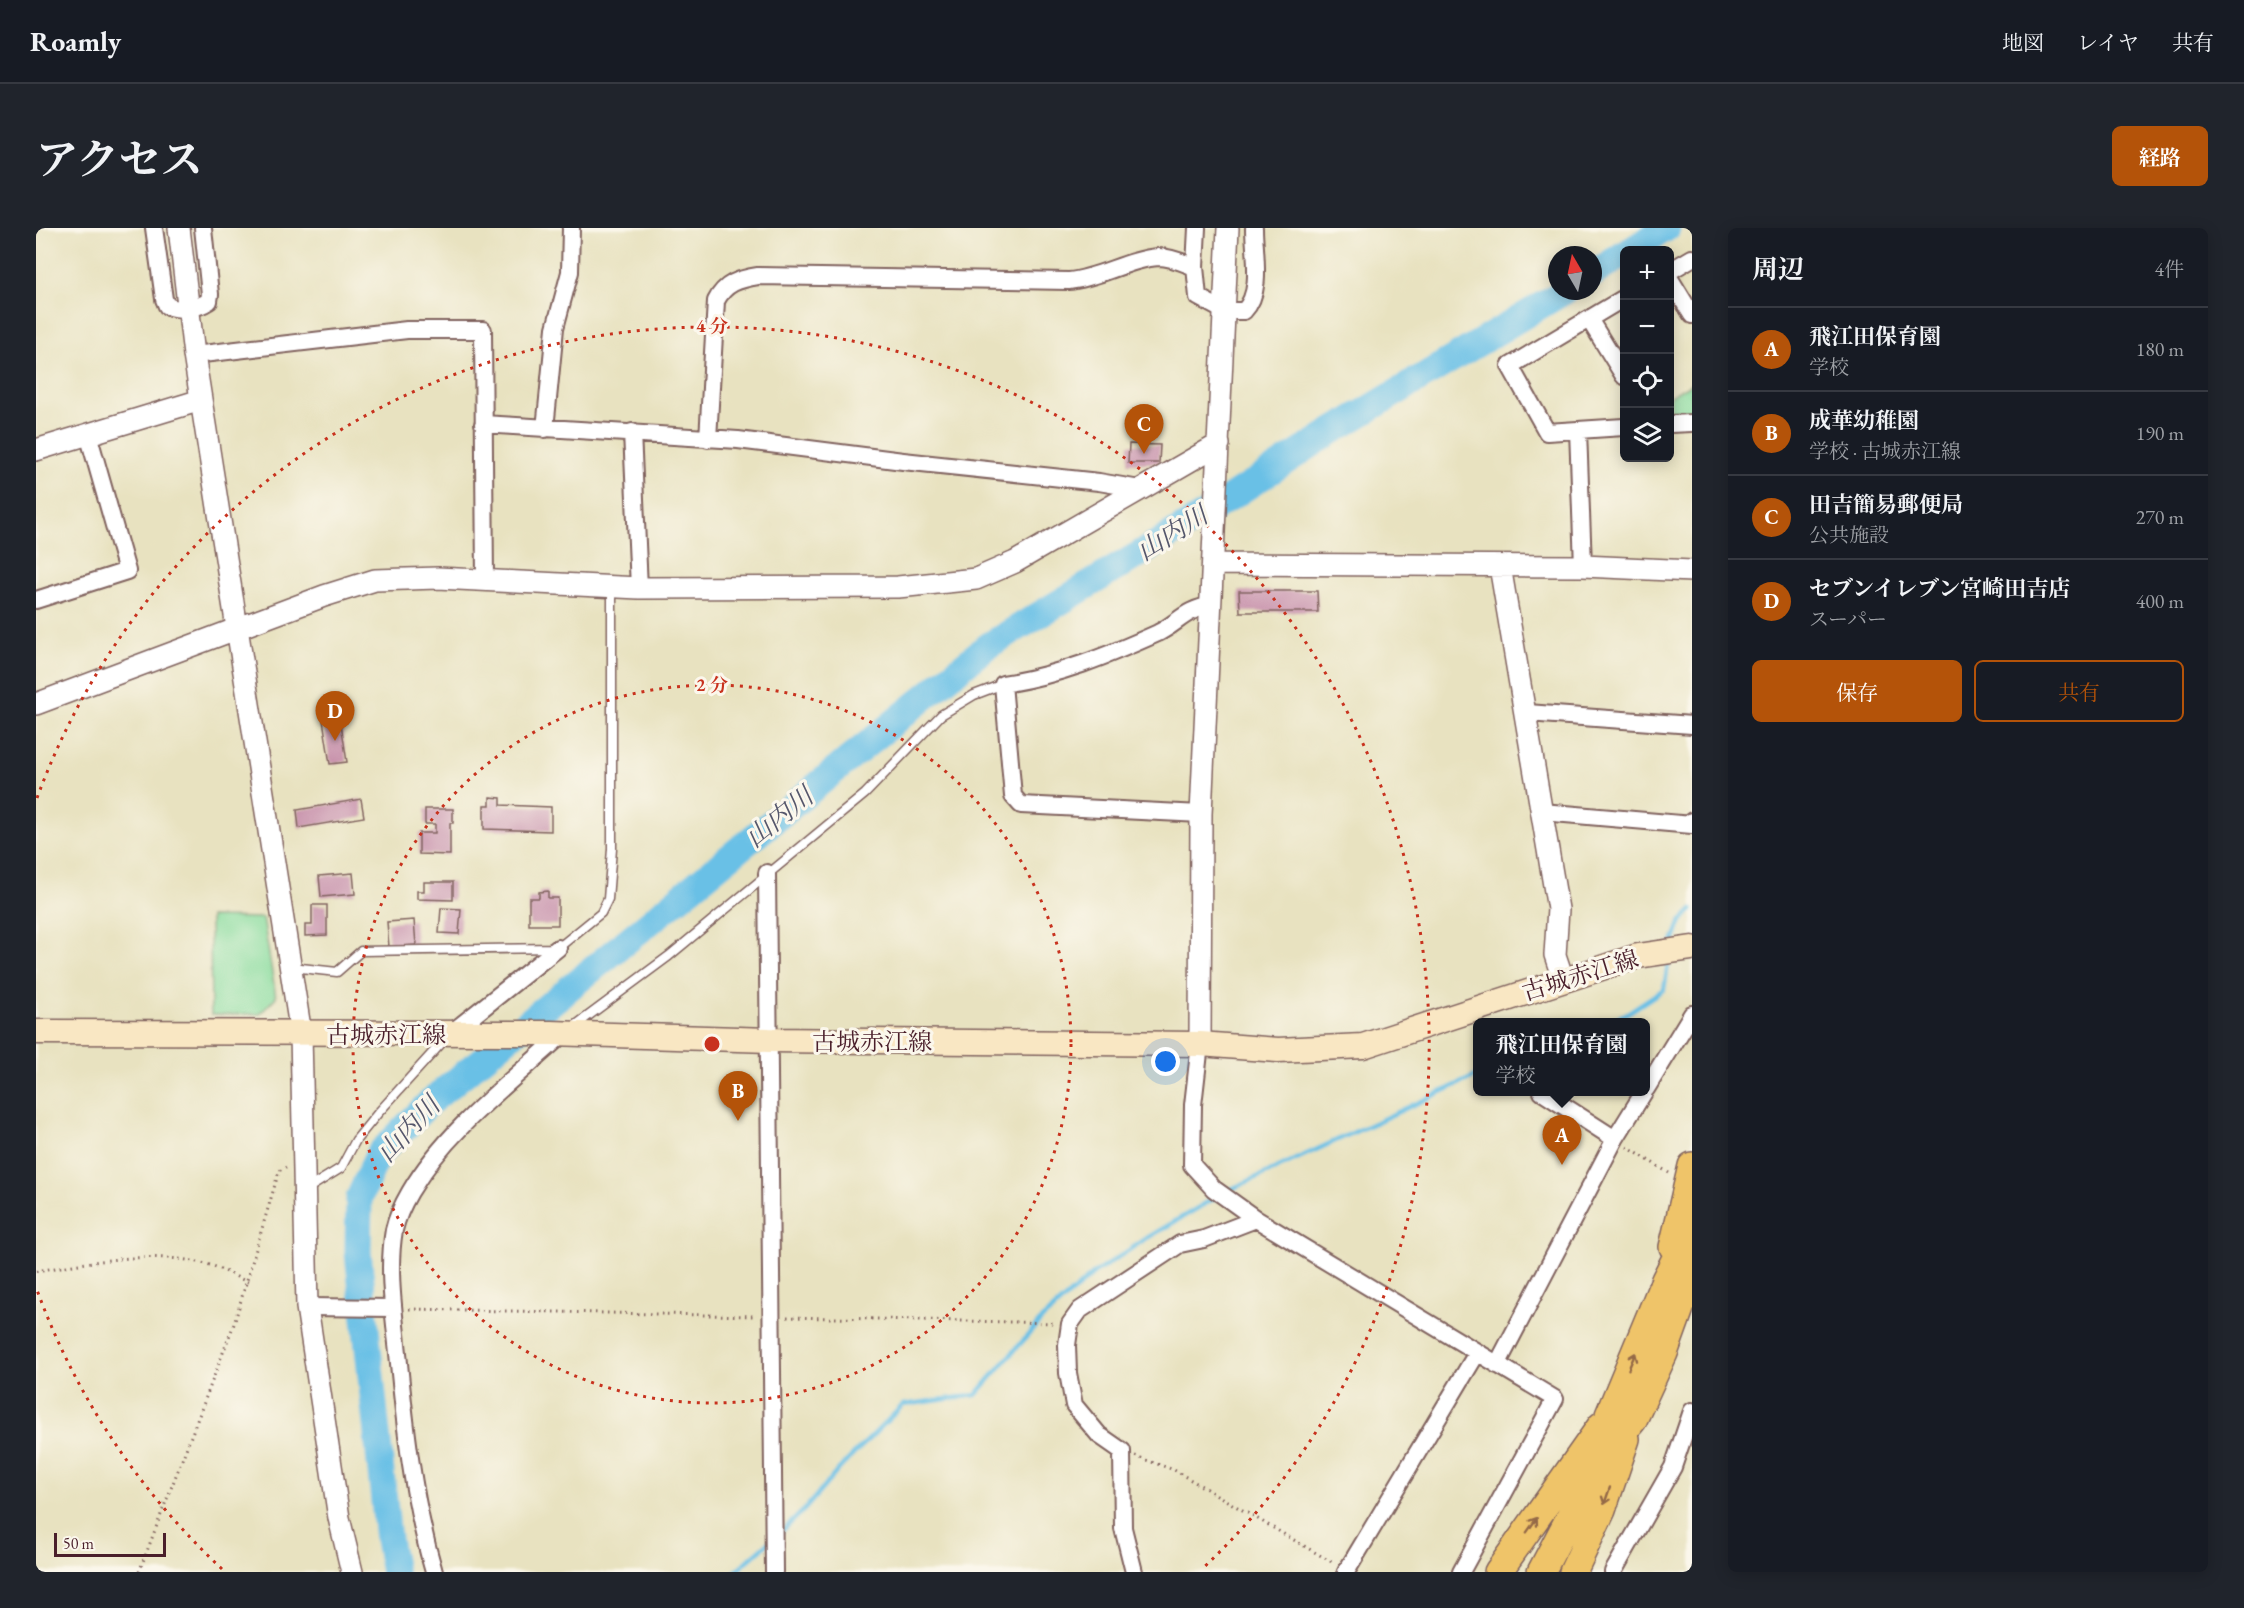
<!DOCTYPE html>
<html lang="ja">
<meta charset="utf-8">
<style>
body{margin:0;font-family:"EB Garamond","Noto Serif JP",serif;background:#20242c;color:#f1f3f6}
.controls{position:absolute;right:18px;top:18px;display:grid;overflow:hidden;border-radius:9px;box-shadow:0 3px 15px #0003}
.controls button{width:54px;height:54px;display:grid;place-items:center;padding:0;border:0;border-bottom:2px solid #363941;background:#171b24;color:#f1f3f6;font:30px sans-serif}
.compass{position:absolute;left:1512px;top:18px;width:54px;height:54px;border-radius:50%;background:#171b24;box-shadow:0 3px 15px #0003;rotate:351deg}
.scale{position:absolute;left:18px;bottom:15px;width:112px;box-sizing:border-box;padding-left:6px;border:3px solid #4a1f2b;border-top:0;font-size:16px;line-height:21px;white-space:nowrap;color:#4a1f2b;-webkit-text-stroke:4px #fbf7ec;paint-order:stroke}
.you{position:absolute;left:1130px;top:834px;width:21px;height:21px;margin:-15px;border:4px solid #fff;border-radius:50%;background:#1a73e8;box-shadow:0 0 0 9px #1a73e833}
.badge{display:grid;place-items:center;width:39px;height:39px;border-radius:50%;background:#b45309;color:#fff;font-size:20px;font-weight:700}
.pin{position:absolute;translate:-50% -50px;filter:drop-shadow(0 2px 3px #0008)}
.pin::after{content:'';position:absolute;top:32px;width:21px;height:18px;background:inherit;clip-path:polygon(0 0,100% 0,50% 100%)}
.popup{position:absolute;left:1437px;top:790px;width:177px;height:78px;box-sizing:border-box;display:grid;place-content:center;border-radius:9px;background:#171b24;filter:drop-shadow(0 2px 4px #0005);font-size:20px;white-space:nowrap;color:#9ea1a6}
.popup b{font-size:22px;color:#f1f3f6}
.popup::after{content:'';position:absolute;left:50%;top:100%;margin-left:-12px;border:12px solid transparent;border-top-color:#171b24}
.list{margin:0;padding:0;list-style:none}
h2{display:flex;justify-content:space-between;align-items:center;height:78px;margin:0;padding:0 24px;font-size:26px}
h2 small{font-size:20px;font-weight:400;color:#9ea1a6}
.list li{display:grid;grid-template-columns:39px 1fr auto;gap:18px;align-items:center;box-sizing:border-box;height:84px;padding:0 24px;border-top:2px solid #363941}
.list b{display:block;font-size:22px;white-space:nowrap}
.list p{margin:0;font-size:20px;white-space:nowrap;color:#9ea1a6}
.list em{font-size:20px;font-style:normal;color:#9ea1a6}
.actions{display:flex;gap:12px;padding:18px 24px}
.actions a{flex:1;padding:14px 0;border:2px solid #b45309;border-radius:9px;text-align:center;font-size:21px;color:#b45309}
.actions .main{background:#b45309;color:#fff}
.icon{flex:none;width:33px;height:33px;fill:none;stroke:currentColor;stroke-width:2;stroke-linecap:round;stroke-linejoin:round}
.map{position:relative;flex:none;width:1656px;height:1344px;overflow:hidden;border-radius:9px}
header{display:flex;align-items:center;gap:36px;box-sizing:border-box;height:84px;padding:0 30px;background:#171b24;border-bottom:2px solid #363941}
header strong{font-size:28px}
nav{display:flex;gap:33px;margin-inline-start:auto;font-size:21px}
.intro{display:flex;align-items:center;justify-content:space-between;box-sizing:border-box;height:144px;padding:0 36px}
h1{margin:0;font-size:42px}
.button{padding:15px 27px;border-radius:9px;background:#b45309;color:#fff;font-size:21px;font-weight:700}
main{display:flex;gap:36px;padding:0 36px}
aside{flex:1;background:#171b24;border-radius:9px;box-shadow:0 3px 15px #0003}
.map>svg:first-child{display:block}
.green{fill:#88dc9d;stroke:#697e64;stroke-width:1.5}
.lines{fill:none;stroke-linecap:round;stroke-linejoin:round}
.stream{stroke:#69c0e6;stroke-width:4.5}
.river{stroke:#69c0e6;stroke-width:27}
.building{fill:#c994ad}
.service-casing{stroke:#81635f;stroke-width:11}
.minor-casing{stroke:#81635f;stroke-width:20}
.tertiary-casing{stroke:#81635f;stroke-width:24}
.secondary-casing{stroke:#81635f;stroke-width:27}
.primary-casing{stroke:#81635f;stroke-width:30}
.path{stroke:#81635f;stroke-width:3;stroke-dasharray:1.5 4.5;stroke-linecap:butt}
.service{stroke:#fff;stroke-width:8}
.minor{stroke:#fff;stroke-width:16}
.tertiary{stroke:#fff;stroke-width:21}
.secondary{stroke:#f9e7c3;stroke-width:24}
.primary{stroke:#efc469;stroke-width:27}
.oneway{stroke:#946947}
.ring{fill:none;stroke:#c8321e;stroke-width:3;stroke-dasharray:3 6}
.labels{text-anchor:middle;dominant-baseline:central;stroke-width:6;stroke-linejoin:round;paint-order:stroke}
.street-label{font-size:24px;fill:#4a1f2b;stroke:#fbf7ec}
.water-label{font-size:26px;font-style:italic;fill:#55576c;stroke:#fbf7ec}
.centre{fill:#c8321e;stroke:#fbf7ec;stroke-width:3}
.ring-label{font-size:18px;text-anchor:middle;font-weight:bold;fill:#c8321e;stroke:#fbf7ec;stroke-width:6;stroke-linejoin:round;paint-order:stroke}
</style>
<header>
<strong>Roamly</strong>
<nav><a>地図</a><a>レイヤ</a><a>共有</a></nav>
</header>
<div class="intro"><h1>アクセス</h1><a class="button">経路</a></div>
<main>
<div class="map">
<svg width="1656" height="1344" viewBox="0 0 1656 1344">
<rect width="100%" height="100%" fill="#fbf7ec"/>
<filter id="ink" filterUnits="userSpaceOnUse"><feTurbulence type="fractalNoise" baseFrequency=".0167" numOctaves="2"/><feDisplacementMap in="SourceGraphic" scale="12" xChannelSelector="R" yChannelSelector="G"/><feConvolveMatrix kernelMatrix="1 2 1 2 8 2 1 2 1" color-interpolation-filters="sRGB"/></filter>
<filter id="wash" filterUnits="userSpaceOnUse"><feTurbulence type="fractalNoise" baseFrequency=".008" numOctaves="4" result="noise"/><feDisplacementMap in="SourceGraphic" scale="24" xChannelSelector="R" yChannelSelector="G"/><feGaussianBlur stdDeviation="1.35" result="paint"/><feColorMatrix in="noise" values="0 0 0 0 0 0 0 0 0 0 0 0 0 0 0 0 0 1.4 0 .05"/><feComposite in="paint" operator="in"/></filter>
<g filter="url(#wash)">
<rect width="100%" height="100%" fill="#e8e2c0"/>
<!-- green -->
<path class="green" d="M1656,155V190L1634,192V168Z
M174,689L227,690L240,769L224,786L175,787Z"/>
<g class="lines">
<!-- stream -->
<path class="stream" d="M1637,714L1645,693L1656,682
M1568,794L1590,786L1628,761L1633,731
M1189,964L1442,847
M742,1307L768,1282L804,1240L867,1177L940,1167L1005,1092L1057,1046L1111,1010L1182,968
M699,1344L733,1314"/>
<!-- river -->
<path class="river" d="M1595,22L1631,0
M1557,46L1588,26
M358,1344L352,1311L322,1024L323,970L342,927L394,874L950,419L1163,290L1295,204L1529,63"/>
</g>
<g id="blocks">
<!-- building -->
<path class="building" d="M1093,216L1124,217L1123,235H1092Z
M1203,363H1281L1282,384H1204Z
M304,489L311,534L294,536L287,492Z
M454,569L465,570V577L515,579V603L448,601V577H454Z
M325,571L328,589L263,600L261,582Z
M389,581H417V595H414V627L383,626V605H399V596H389Z
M317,645L319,666L285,669L283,648Z
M388,654H417V672L381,671V663H388Z
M512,663V670H522V697H493V670H503V664Z
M276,677H291V707L269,708V697H276Z
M405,680L425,681L423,706L403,705Z
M378,692L380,717L353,719L351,694Z"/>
</g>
</g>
<g filter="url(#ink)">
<use href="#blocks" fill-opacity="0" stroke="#81635f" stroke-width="1.5"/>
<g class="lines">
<!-- service casing -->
<g class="service-casing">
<path id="service" d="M256,739L301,744L325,723L522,720L565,685L572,671L576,621V360
M536,800L633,728L829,566L905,487L938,467L967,456
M271,961L305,940L320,912L342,885L411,809"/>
</g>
<!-- minor casing -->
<g class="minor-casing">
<path id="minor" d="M118,0L128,71L131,78C144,83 161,81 173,73L174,66L167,0
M1161,0L1159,39L1162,69L1188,83H1208C1227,64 1218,26 1218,0
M1634,43L1656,30
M1634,51L1656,87
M1588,70L1474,138L1511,204L1588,199
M1553,91L1588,148
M158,127L371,102H447L449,353
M447,196L702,212L867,233L1063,254L1104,261
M1634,196L1656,195
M509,201L519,100L534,44L535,0
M1542,202L1547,338
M596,204L603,360
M672,211L680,73C689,55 703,51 722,48L1033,53C1064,50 1092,31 1123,29C1135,29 1148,35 1159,39
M0,372L91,343L52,206
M1491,485L1656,497
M1506,584L1656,597V593
M1165,586L985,577L977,568L967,456C1024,447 1071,428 1122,405C1142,395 1151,380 1175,378
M731,645L738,1344
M414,806L522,720
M1164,816L1157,877L1156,937L1178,961L1220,991L1519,1171L1425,1344
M1610,861L1656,786
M1506,864L1579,911
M271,1079L357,1080
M1461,1137L1579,911L1608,864
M398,1344C377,1272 369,1199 362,1125C358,1085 351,1042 358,1002C361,989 367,976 374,964C411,901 475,854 528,805
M1098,1344L1087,1300L1086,1223L1063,1207L1038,1177L1032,1145L1031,1117L1034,1096L1044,1082L1144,1016L1168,1011L1220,991
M1310,1344L1441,1125
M1577,1344L1637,1239L1656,1183"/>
</g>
<!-- tertiary casing -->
<g class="tertiary-casing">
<path id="tertiary" d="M143,0L158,127L265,806L271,1079L303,1290L316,1344
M0,222L165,172
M1177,336L1547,338L1656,343
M1464,338L1522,681L1519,727L1527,751
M0,476L288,368L339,352L402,350L603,360L862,359L940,351L979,334L1183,216
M1164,816L1165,586L1192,0"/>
</g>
<!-- secondary casing -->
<g class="secondary-casing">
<path id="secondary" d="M0,804L515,805L733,812L1164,816L1242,822L1327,818L1602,728L1656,720"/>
</g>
<!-- primary casing -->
<g class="primary-casing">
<path id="primary" d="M1637,1019L1656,938
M1564,1230L1573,1187L1629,1052L1656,998
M1462,1344L1565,1198
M1505,1344L1563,1234L1597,1192L1628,1125L1651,1061L1656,1025
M1537,1344L1566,1282L1590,1211"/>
</g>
<!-- path -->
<path class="path" d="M1591,919L1633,945
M0,1043C58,1034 116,1021 174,1037C187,1041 199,1049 212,1054
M373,1081L720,1088
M751,1089L1020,1095
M1099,1228L1138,1242L1299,1336
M103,1344L198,1096L243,943L250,939"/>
<!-- service -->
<use href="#service" class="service"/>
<!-- minor -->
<use href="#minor" class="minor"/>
<!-- tertiary -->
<use href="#tertiary" class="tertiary"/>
<!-- secondary -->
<use href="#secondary" class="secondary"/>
<!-- primary -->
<use href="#primary" class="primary"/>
</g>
<!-- one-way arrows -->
<defs><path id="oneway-shaft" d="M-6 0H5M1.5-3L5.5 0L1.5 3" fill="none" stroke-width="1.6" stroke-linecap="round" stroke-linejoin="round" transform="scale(1.5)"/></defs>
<g class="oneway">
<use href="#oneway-shaft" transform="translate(1596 1133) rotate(-67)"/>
<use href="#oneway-shaft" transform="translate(1571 1268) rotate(109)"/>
<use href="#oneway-shaft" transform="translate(1496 1297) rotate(-55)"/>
</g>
</g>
<!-- distance rings -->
<g class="ring">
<circle cx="676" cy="816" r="359"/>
<path d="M186 1341A718 718 0 0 1 1 1062M1 570A718 718 0 1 1 1166 1341"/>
</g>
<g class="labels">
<!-- street labels -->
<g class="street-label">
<text transform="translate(1544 747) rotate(-17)">古城赤江線</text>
<text x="350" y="806">古城赤江線</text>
<text x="836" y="813">古城赤江線</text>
</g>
<!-- water labels -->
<g class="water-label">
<text transform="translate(1136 305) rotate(-32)">山内川</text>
<text transform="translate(743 589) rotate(-39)">山内川</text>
<text transform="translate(372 901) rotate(-47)">山内川</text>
</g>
</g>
<circle cx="676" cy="816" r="9" class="centre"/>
<g class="ring-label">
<text x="676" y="104">4 分</text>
<text x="676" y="463">2 分</text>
</g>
</svg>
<div class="controls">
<button>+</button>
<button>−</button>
<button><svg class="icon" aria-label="locate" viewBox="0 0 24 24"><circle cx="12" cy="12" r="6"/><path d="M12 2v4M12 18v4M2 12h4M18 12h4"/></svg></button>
<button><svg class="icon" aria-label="layers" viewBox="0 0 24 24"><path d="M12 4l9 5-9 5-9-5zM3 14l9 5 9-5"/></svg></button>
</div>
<svg class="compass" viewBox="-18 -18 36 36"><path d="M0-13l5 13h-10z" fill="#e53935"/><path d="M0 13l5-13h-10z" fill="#9ea1a6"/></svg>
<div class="scale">50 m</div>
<div class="you"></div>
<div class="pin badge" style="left:1526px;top:937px">A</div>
<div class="popup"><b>飛江田保育園</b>学校</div>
<div class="pin badge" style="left:702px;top:893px">B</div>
<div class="pin badge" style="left:1108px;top:226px">C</div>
<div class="pin badge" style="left:299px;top:513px">D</div>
</div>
<aside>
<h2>周辺<small>4件</small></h2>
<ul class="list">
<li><span class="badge">A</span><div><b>飛江田保育園</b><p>学校</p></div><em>180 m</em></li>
<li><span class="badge">B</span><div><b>成華幼稚園</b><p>学校 · 古城赤江線</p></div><em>190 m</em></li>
<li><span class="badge">C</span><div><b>田吉簡易郵便局</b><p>公共施設</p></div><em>270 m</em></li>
<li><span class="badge">D</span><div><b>セブンイレブン宮崎田吉店</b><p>スーパー</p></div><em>400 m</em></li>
</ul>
<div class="actions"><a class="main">保存</a><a>共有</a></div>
</aside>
</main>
